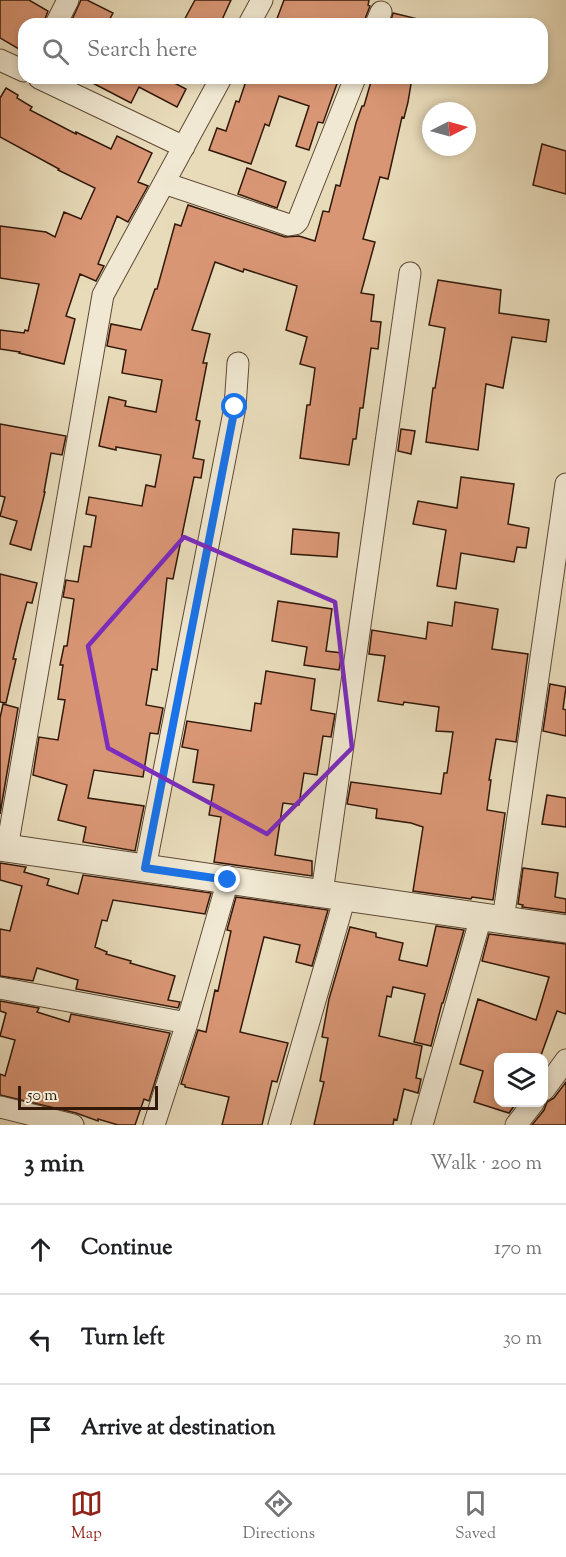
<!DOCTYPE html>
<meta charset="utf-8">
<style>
body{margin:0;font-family:"Sorts Mill Goudy",serif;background:#f6f6f6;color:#202124}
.controls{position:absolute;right:18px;bottom:18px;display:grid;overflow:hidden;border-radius:12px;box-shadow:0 3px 9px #0003}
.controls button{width:54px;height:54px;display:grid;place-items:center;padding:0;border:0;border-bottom:2px solid #e0e0e0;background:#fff;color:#202124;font:30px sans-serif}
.compass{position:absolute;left:422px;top:102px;width:54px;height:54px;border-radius:50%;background:#fff;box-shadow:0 3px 9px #0003;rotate:84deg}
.scale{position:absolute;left:18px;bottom:15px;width:140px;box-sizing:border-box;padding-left:6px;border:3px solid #311809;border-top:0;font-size:16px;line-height:21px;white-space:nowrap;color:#311809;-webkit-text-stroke:4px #f0e8d2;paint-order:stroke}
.stop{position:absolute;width:18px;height:18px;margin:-14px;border:4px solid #1a73e8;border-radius:50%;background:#fff}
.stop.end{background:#1a73e8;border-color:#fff;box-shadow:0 2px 6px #0008}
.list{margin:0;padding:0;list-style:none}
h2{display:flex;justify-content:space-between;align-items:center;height:78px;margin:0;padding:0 24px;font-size:26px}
h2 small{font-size:20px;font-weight:400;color:#757577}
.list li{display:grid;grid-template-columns:39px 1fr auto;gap:18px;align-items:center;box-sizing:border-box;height:90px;padding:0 24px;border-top:2px solid #e0e0e0}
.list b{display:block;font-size:22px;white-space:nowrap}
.list em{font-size:20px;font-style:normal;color:#757577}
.icon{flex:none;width:33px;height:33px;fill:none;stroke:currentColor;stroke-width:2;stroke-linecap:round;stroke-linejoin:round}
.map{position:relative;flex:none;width:566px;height:1125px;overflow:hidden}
.search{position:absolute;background:#fff;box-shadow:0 3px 9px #0003;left:18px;right:18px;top:18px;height:66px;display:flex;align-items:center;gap:15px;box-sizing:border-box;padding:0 21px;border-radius:18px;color:#757577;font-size:22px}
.sheet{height:348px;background:#fff}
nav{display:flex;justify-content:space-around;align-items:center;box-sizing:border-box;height:84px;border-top:2px solid #e0e0e0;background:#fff;font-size:16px;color:#757577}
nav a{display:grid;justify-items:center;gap:3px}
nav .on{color:#8f2418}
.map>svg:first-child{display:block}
.building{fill:#d99675;stroke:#311809;stroke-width:1.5}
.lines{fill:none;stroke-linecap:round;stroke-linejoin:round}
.minor-casing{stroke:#5f4935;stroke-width:23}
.tertiary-casing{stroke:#5f4935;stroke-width:29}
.minor{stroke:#f0e8d2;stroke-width:21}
.tertiary{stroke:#f0e8d2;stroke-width:27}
.route{stroke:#1a73e8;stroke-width:8}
.marked{fill:none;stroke:#7b2cbf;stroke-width:4.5;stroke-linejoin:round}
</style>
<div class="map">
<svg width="566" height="1125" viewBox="0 0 566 1125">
<rect width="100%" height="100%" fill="#e8dbba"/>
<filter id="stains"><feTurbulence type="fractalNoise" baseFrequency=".00333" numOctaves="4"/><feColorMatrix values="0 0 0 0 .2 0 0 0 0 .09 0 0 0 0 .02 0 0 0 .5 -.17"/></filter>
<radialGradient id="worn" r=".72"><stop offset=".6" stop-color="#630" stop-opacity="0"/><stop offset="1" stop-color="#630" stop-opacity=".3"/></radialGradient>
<!-- building -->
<path class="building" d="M0,0H29L48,11L43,24H24V52L0,38Z
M81,0H87L113,13L107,24H70Z
M195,0H231L220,24H182Z
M284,0H369L368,5L370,6L363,24H275Z
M393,13L418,19V24H390Z
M83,78H165L186,89L177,107L139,87L131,103Z
M247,78H339L323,123L318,122L309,150L296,146L309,106L279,96L269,126L265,124L251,164L209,150L217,128L226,131L236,101L239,102Z
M372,78H412L408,102L404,118L402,117L388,179L380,177L363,239L375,242L361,293L374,295L371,321L381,322L378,349L371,348L363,408H360L356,439H353L349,465L300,458L307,405H310L315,368L300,364L307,337L286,330L297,286L244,269L243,272L215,262L192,330L210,334L203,363H207L196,420L200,421L193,458L204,460L201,478L194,477L173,579L167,578L157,670L152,669L146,705L163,708L158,734L150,733L143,777L94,770L88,798L144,806L135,851L83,842L86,827L58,820L67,785L33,775L39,737L58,740L65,700L58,699L63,665H60L64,646H67L74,599L63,597L66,580L78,582L84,546L91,547L96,516L86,514L89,497L142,506L146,485L155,487L161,455L116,447V450L99,446L109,397L126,401L125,406L156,412L162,380L122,373L126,350L107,346L111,324L141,330L155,289H157L175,224L181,226L188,205L285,237L299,236L315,241L323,211L329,212L336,185L340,186L356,123L362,106H364Z
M6,88L18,95L17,98L32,107L30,110L76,134V132L111,149L117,136L152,153L138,182L148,186L128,222L117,216L98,264L104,266L96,281L80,274L66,316L75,319L64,364L19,353L20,352L0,349V330L24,333L25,330L28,331L39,284L0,278V226L46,232L55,237L64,212L81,219L95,188L58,170L59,169L0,137V98Z
M542,144L566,151V194L533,185Z
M247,168L286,182L277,208L238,194Z
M438,280L501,290L499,313L549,320L546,342L512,337L503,388L486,384L478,450L426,442L433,388H435L445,328L429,325Z
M0,424L66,436L62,455L51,453L44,492H45L31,550L10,544L17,521L0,516L5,497L0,496Z
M401,429L415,431L411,454L398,451Z
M461,477L514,484L508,524L529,528L526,548L517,547L514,562L461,553L456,589L437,586L446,530L413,524L418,501L457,508Z
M293,529L339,533L337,557L291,554Z
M0,574L37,583L32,603L27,602L20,629L13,659H16L6,703L0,702Z
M278,601L332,609L326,651L342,653L339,670L304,665L307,647L272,641Z
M455,602L498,609L492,649L528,654L516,742L496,739L489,780H491L487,810L505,813L493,900L472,897L471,899L413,891L423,827L411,823L376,818L377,809L347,804L351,782L441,794L444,773H447L453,732L436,731L439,707L404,702L403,705L378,701L385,656L369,654L372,630L426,639L428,622L452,626Z
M266,671L315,679L311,710L335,714L331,737L323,736L317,775L304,773L299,805L283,803L275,855L312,861V876L214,862L221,817L209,815L214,785L193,782L198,750L182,747L187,721L251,731L255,703L261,704Z
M550,684L566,687L563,709L566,710V736L543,731Z
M3,704L18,708L0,814V718Z
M547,795L566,798V827L542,824Z
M0,863L26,867L24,872L49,879L47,885L78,894L83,875L211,893L205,914L113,900L107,921L102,920L95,947L107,952L106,954L131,961L130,963L175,976L168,1000L180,1002L178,1008L76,989L78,980L37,968L33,981L0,976V929L10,931L22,886L0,880Z
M523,868L558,873L555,897L566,899V913L522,907L523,905L518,904Z
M236,897L328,910L312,966L296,962L300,945L264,937L240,1032L288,1043L277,1082L272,1081L262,1125H222L229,1097L185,1087V1085L181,1084L198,1030L206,1032L215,990L218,991L231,931L227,930Z
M436,926L464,930L443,1003H442L431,1046L414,1042L425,994L393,987L391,997L387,996L379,1036L422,1046L416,1078L421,1079L418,1093L404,1089L397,1120L394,1119L393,1125H314L324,1082L320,1081L328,1038L322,1037L329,999L350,927L376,933V937L403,943L399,960L427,966Z
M489,934L566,944V1014L557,1011L540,1058H498V1102H517L509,1113L474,1102L483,1071L460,1064L478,999L536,1020L549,977L482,961Z
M0,1001L39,1008L37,1012L69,1022L71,1014L170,1033L149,1101L144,1099L135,1125H118L98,1119V1121L76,1113L0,1095V1074L5,1076L15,1040L0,1036L6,1013L0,1011Z
M566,1082V1125H532L544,1110L547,1102L554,1098Z"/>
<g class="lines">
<!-- minor casing -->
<g class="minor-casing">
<path id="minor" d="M56,24L68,0
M249,24L262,0
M376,24L381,12
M0,60L24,71
M39,78L184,147
M164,183L289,225L295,224L298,221L355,78
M7,848L103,295L221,78
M145,868L235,407L238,363
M322,893L410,273
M503,920L566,484
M0,988L187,1023
M544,1090L566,1060
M0,1107L73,1125
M154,1125L187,1023L228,880
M279,1125L345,897
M422,1125L481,917
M516,1125L534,1102"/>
</g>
<!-- tertiary casing -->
<g class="tertiary-casing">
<path id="tertiary" d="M0,847L566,929"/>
</g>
<!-- minor -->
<use href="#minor" class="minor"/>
<!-- tertiary -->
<use href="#tertiary" class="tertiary"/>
</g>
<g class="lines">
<!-- route -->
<path class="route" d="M228,880L145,868L235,407"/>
</g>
<!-- marked area -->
<path class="marked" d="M184,537L335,602L352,748L267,834L108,748L88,646Z"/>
<rect width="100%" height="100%" filter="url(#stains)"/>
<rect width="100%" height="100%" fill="url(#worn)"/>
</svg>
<div class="controls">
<button><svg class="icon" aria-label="layers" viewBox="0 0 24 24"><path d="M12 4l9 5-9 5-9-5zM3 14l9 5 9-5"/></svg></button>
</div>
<svg class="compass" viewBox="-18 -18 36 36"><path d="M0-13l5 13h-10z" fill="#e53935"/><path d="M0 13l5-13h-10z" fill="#757577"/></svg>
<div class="scale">50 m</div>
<div class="stop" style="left:235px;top:407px"></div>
<div class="stop end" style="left:228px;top:880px"></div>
<div class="search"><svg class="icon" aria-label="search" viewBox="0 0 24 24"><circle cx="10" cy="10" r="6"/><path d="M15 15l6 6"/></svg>Search here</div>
</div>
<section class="sheet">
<h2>3 min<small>Walk · 200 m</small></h2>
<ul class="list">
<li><svg class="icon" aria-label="ahead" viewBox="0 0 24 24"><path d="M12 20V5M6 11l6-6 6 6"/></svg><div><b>Continue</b></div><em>170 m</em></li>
<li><svg class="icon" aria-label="left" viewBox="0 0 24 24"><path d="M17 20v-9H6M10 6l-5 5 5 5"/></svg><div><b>Turn left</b></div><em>30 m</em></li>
<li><svg class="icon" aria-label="arrive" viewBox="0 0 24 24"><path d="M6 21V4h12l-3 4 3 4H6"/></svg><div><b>Arrive at destination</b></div></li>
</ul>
</section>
<nav>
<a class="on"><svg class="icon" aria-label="map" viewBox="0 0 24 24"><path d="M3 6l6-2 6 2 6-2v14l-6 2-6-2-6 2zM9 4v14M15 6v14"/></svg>Map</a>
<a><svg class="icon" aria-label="directions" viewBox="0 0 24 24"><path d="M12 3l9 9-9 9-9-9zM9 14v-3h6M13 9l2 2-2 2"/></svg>Directions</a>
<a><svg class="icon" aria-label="saved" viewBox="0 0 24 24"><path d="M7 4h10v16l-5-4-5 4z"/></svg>Saved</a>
</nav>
